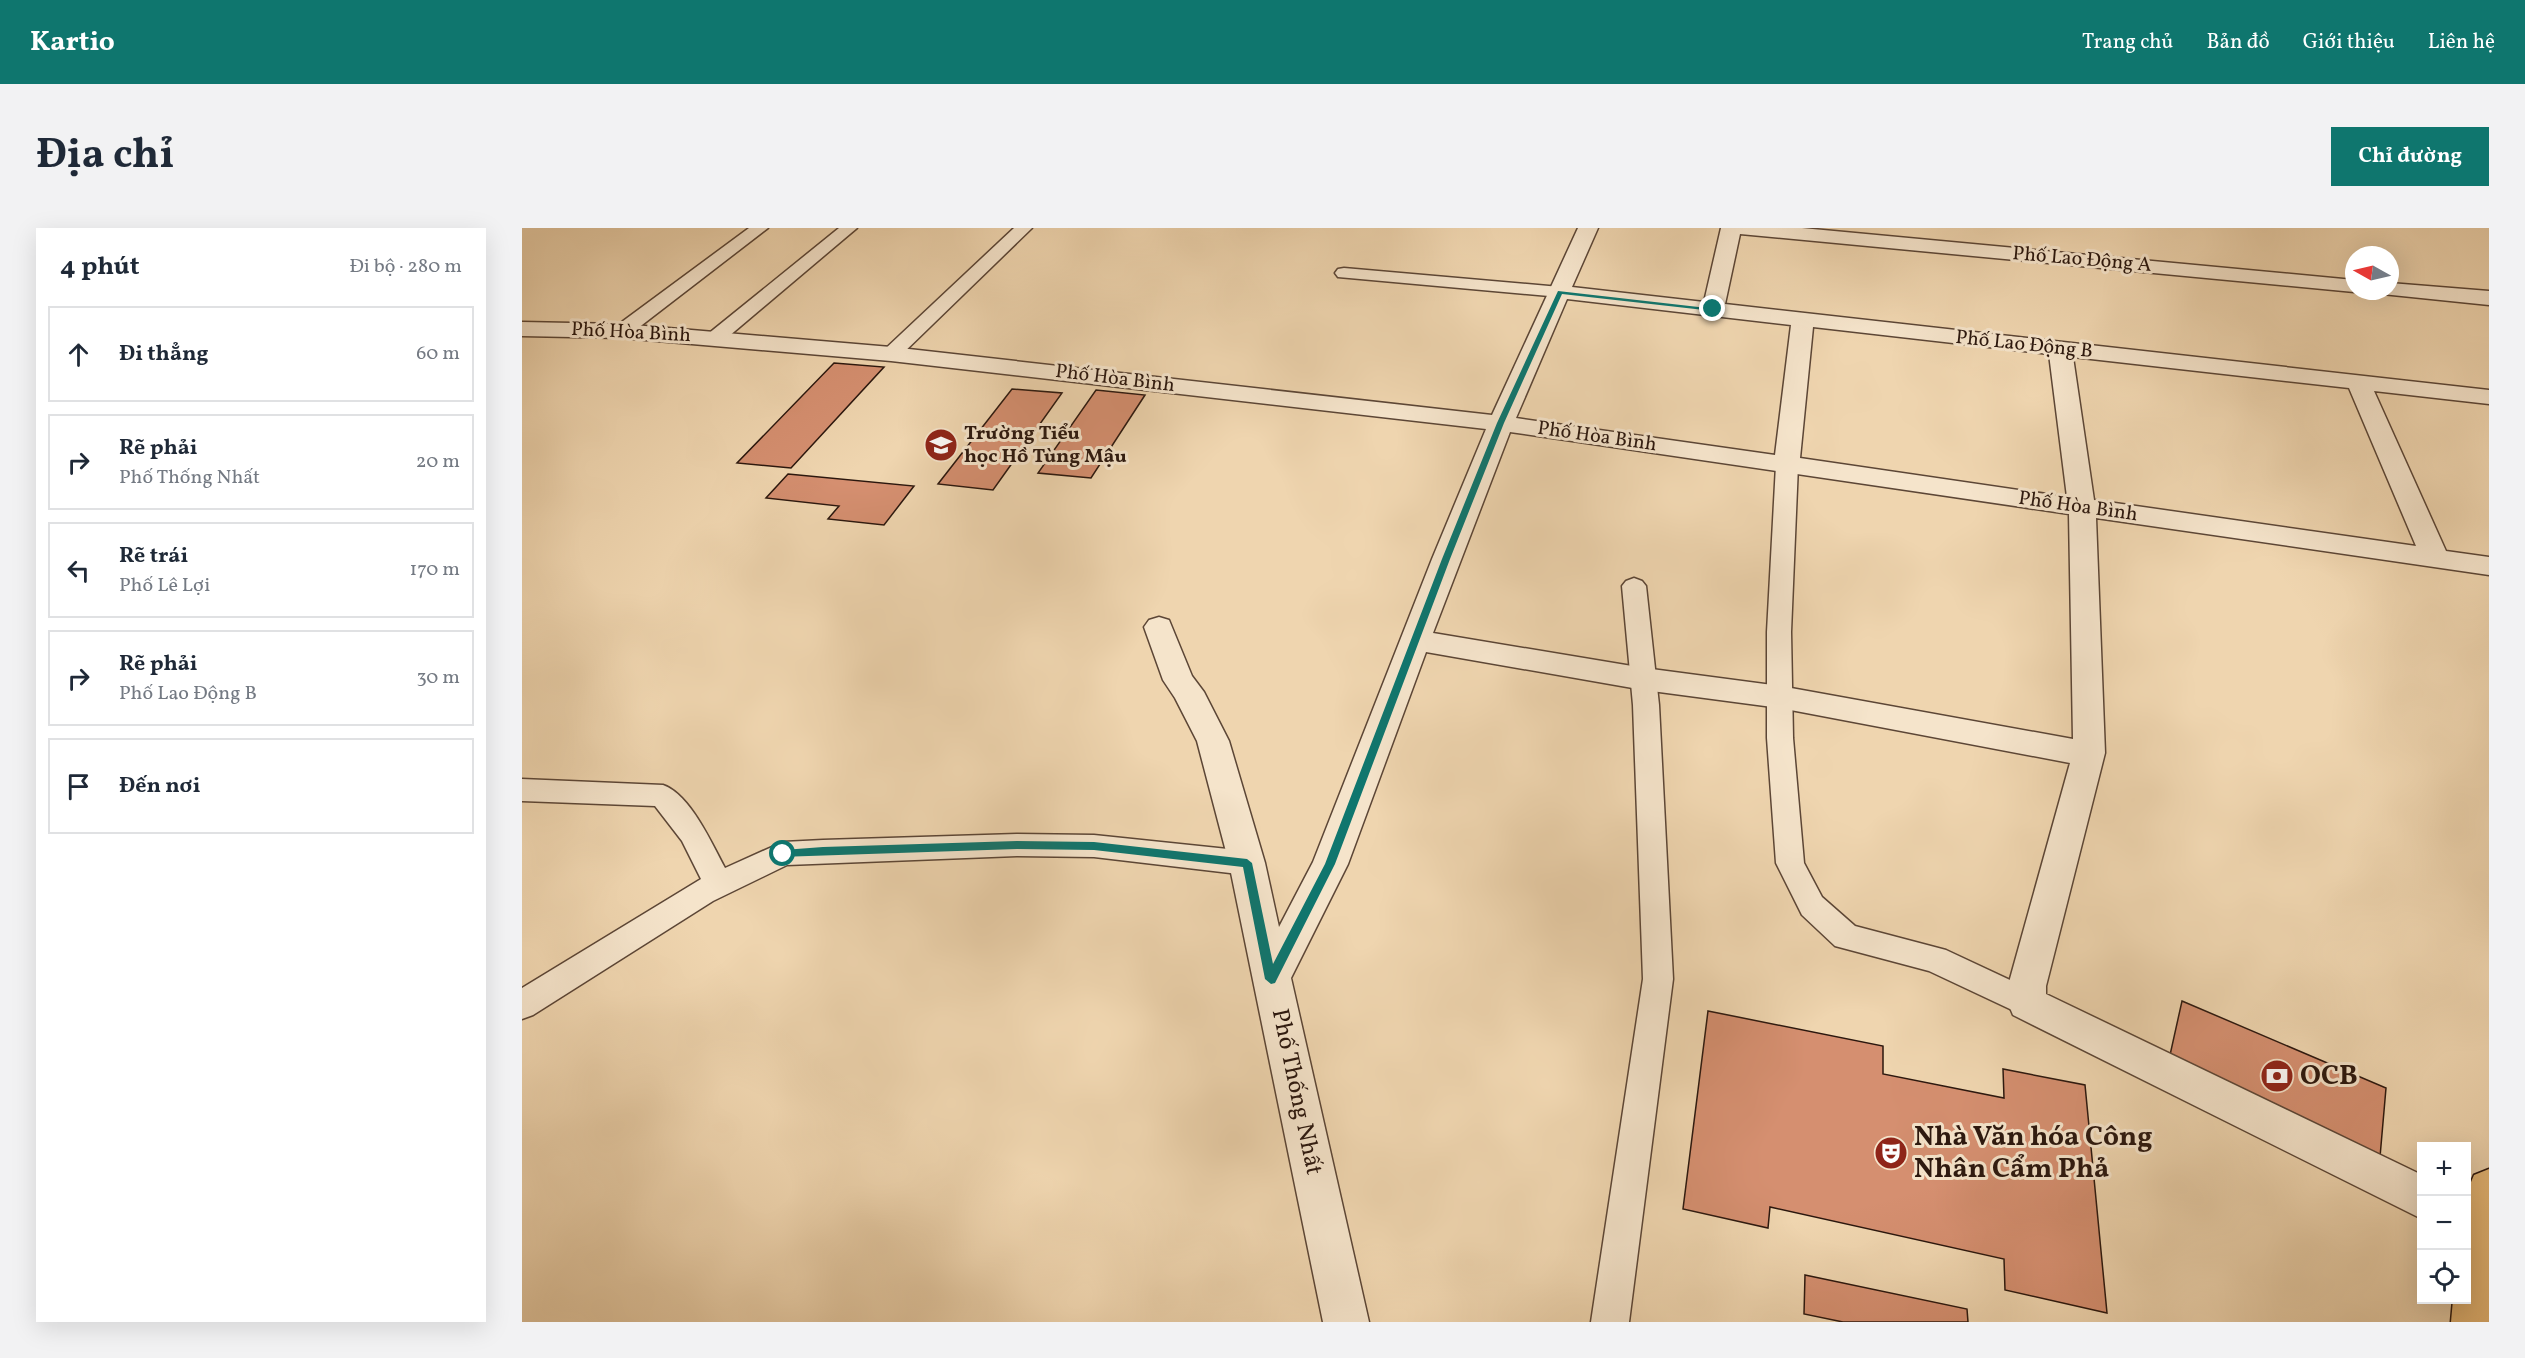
<!DOCTYPE html>
<html lang="vi">
<meta charset="utf-8">
<style>
body{margin:0;font-family:Vollkorn,serif;background:#f2f2f3;color:#1f2937}
.controls{position:absolute;right:18px;bottom:18px;display:grid;overflow:hidden;border-radius:0px;box-shadow:0 6px 24px #0002}
.controls button{width:54px;height:54px;display:grid;place-items:center;padding:0;border:0;border-bottom:2px solid #e0e1e3;background:#fff;color:#1f2937;font:30px sans-serif}
.compass{position:absolute;left:1823px;top:18px;width:54px;height:54px;border-radius:50%;background:#fff;box-shadow:0 6px 24px #0002;rotate:278deg}
.stop{position:absolute;width:18px;height:18px;margin:-14px;border:4px solid #0f766e;border-radius:50%;background:#fff}
.stop.end{background:#0f766e;border-color:#fff;box-shadow:0 2px 6px #0008}
.list{margin:0;padding:0;list-style:none}
h2{display:flex;justify-content:space-between;align-items:center;height:78px;margin:0;padding:0 24px;font-size:26px}
h2 small{font-size:20px;font-weight:400;color:#747a83}
.list li{display:grid;grid-template-columns:39px 1fr auto;gap:18px;align-items:center;box-sizing:border-box;height:96px;margin:0 12px 12px;padding:0 12px;border:2px solid #e0e1e3;border-radius:0px}
.list b{display:block;font-size:22px;white-space:nowrap}
.list p{margin:0;font-size:20px;white-space:nowrap;color:#747a83}
.list em{font-size:20px;font-style:normal;color:#747a83}
.icon{flex:none;width:33px;height:33px;fill:none;stroke:currentColor;stroke-width:2;stroke-linecap:round;stroke-linejoin:round}
.map{position:relative;flex:none;width:1967px;height:1094px;overflow:hidden;border-radius:0px}
header{display:flex;align-items:center;gap:36px;box-sizing:border-box;height:84px;padding:0 30px;background:#0f766e;color:#fff}
header strong{font-size:28px}
nav{display:flex;gap:33px;margin-inline-start:auto;font-size:21px}
.intro{display:flex;align-items:center;justify-content:space-between;box-sizing:border-box;height:144px;padding:0 36px}
h1{margin:0;font-size:42px}
.button{padding:15px 27px;border-radius:0px;background:#0f766e;color:#fff;font-size:21px;font-weight:700}
main{display:flex;gap:36px;padding:0 36px}
aside{flex:1;background:#fff;border-radius:0px;box-shadow:0 6px 24px #0002}
.map>svg:first-child{display:block}
.building{fill:#d58f70;stroke:#2b170e;stroke-width:1.5}
.lines{fill:none;stroke-linecap:round;stroke-linejoin:round}
.lane-casing{stroke:#5c4636;stroke-width:3}
.street-casing{stroke:#5c4636;stroke-width:3}
.primary-casing{stroke:#2b170e;stroke-width:3}
.lane{fill:#f5e4cb;fill-rule:evenodd}
.street{fill:#f5e4cb;fill-rule:evenodd}
.primary{fill:#e8ba78;fill-rule:evenodd}
.route{fill:#0f766e}
.labels{text-anchor:middle;dominant-baseline:central;stroke-width:6;stroke-linejoin:round;paint-order:stroke}
.far-street-label{font-size:20px;fill:#2b170e;stroke:#f5e4cb}
.far-poi-label{font-size:20px;font-weight:bold;fill:#2b170e;stroke:#f5e4cb;text-anchor:start}
.street-label{font-size:24px;fill:#2b170e;stroke:#f5e4cb}
.near-poi-label{font-size:28px;font-weight:bold;fill:#2b170e;stroke:#f5e4cb;text-anchor:start}
</style>
<header>
<strong>Kartio</strong>
<nav><a>Trang chủ</a><a>Bản đồ</a><a>Giới thiệu</a><a>Liên hệ</a></nav>
</header>
<div class="intro"><h1>Địa chỉ</h1><a class="button">Chỉ đường</a></div>
<main>
<aside>
<h2>4 phút<small>Đi bộ · 280 m</small></h2>
<ul class="list">
<li><svg class="icon" aria-label="ahead" viewBox="0 0 24 24"><path d="M12 20V5M6 11l6-6 6 6"/></svg><div><b>Đi thẳng</b></div><em>60 m</em></li>
<li><svg class="icon" aria-label="right" viewBox="0 0 24 24"><path d="M7 20v-9h11M14 6l5 5-5 5"/></svg><div><b>Rẽ phải</b><p>Phố Thống Nhất</p></div><em>20 m</em></li>
<li><svg class="icon" aria-label="left" viewBox="0 0 24 24"><path d="M17 20v-9H6M10 6l-5 5 5 5"/></svg><div><b>Rẽ trái</b><p>Phố Lê Lợi</p></div><em>170 m</em></li>
<li><svg class="icon" aria-label="right" viewBox="0 0 24 24"><path d="M7 20v-9h11M14 6l5 5-5 5"/></svg><div><b>Rẽ phải</b><p>Phố Lao Động B</p></div><em>30 m</em></li>
<li><svg class="icon" aria-label="arrive" viewBox="0 0 24 24"><path d="M6 21V4h12l-3 4 3 4H6"/></svg><div><b>Đến nơi</b></div></li>
</ul>
</aside>
<div class="map">
<svg width="1967" height="1094" viewBox="0 0 1967 1094">
<rect width="100%" height="100%" fill="#efd5af"/>
<filter id="stains"><feTurbulence type="fractalNoise" baseFrequency=".00333" numOctaves="4"/><feColorMatrix values="0 0 0 0 .2 0 0 0 0 .09 0 0 0 0 .02 0 0 0 .5 -.17"/></filter>
<radialGradient id="worn" r=".72"><stop offset=".6" stop-color="#630" stop-opacity="0"/><stop offset="1" stop-color="#630" stop-opacity=".3"/></radialGradient>
<!-- building -->
<path class="building" d="M312,135L362,139L269,240L215,235Z
M490,161L540,165L471,262L416,256Z
M574,162L623,167L569,250L516,245Z
M266,246L392,258L362,297L306,291L317,278L244,270Z
M1660,773L1864,860L1858,929L1646,836Z
M1186,783L1361,818V846L1482,870L1481,841L1563,857L1585,1085L1483,1062L1482,1031L1248,979L1246,1000L1161,981Z
M1283,1047L1445,1081L1446,1094H1321L1282,1086Z"/>
<g class="lines">
<!-- lane casing -->
<g class="lane-casing">
<path id="lane" d="M227,0H246L107,107H93L91,103L93,99Z
M317,0H335L200,114H186L184,110L186,106Z
M492,0H510L376,130H362L360,126L362,122Z
M822,40L1038,59L1044,60L1047,64L1044,68L1038,69L816,49L813,45L816,41Z
M1265,231L1272,233L1276,237L1269,404L1271,510L1282,635L1300,669L1333,698L1424,722L1516,765L1521,775L1516,785L1505,789L1407,743L1313,718L1280,687L1254,635L1245,510V404L1254,237L1258,233Z
M1112,350L1120,353L1124,358L1137,477L1151,751L1107,1094H1069L1121,751L1111,477L1100,358L1104,353Z
M0,551L141,557C168,566 190,616 203,640L261,614L301,612L495,606L572,607L725,623L735,627L739,635L735,643L725,647L572,629L495,628L265,637L191,673L11,787L0,791V760L179,651L160,613L133,578L0,573Z"/>
</g>
<!-- street casing -->
<g class="street-casing">
<path id="street" d="M1056,0H1076L1050,59L1182,74L1199,0H1280L1832,52V63H1838L1832,64L1218,6L1203,76L1967,162V176L1852,163L1924,323L1967,329V347L1574,290L1583,525L1524,758V766L1900,947V991L1491,787L1486,775V758L1548,535L1258,480L1122,462L904,424L826,636L769,750L847,1094H801L707,635L675,513L653,470L641,452L622,399L627,392L637,389L647,392L670,448L682,464L707,513L743,635L757,699L791,634L910,331L964,201L369,133L100,110L0,108V94L100,96L369,119L970,187ZM1045,71L1269,97L1253,227L994,190ZM1291,99L1527,126L1545,269L1278,230ZM1551,129L1827,160L1894,318L1572,272ZM988,204L1547,286L1551,511L1258,458L1122,440L911,405Z
M1868,55L1967,63V77L1860,66L1859,63H1868Z"/>
</g>
<!-- primary casing -->
<g class="primary-casing">
<path id="primary" d="M1967,941V1094H1929L1931,1072H1944V966L1952,947Z"/>
</g>
<!-- lane -->
<use href="#lane" class="lane"/>
<!-- street -->
<use href="#street" class="street"/>
<!-- primary -->
<use href="#primary" class="primary"/>
</g>
<!-- route -->
<path class="route" d="M1036,63L1194,81L1191,83L1040,66L982,195L928,331L813,636L753,755L749,756L743,751L721,639L572,622L495,621L257,629V623L261,622L301,619L495,613L572,614L725,631L730,635L751,736L803,636L920,331L975,195Z"/>
<!-- icons -->
<defs>
<g id="school-disc" transform="scale(1.725)"><circle r="9.5" fill="#8f2418" stroke="#f5e4cb"/><path d="M0-5L7-2L0 1L-7-2ZM-4 1L0 2.5L4 1V4Q0 6-4 4Z" fill="#fff"/></g>
<g id="bank-disc" transform="scale(1.725)"><circle r="9.5" fill="#8f2418" stroke="#f5e4cb"/><path d="M-6-4H6V4H-6ZM0-2.3a2.3 2.3 0 1 0 0 4.6a2.3 2.3 0 1 0 0-4.6Z" fill="#fff"/></g>
<g id="theatre-disc" transform="scale(1.725)"><circle r="9.5" fill="#8f2418" stroke="#f5e4cb"/><path d="M-5-5.5Q0-4 5-5.5V0Q5 5 0 6Q-5 5-5 0ZM-3.3-2.5H-1v1.5H-3.3ZM1-2.5H3.3v1.5H1ZM-2.8 1Q0 5.5 2.8 1Z" fill="#fff"/></g>
</defs>
<g fill-rule="evenodd">
<use href="#school-disc" x="419" y="217"/>
<use href="#bank-disc" x="1755" y="848"/>
<use href="#theatre-disc" x="1369" y="925"/>
</g>
<g class="labels">
<!-- far-street labels -->
<g class="far-street-label">
<text transform="translate(1560 32) rotate(5)">Phố Lao Động A</text>
<text transform="translate(109 105) rotate(3)">Phố Hòa Bình</text>
<text transform="translate(1502 117) rotate(6)">Phố Lao Động B</text>
<text transform="translate(593 151) rotate(7)">Phố Hòa Bình</text>
<text transform="translate(1075 209) rotate(8)">Phố Hòa Bình</text>
<text transform="translate(1556 279) rotate(8)">Phố Hòa Bình</text>
</g>
<!-- far-poi labels -->
<g class="far-poi-label">
<text x="442" y="206">Trường Tiểu<tspan x="442" dy="23">học Hồ Tùng Mậu</tspan></text>
</g>
<!-- street labels -->
<g class="street-label">
<text transform="translate(774 864) rotate(78)">Phố Thống Nhất</text>
</g>
<!-- near-poi labels -->
<g class="near-poi-label">
<text x="1778" y="848">OCB</text>
<text x="1392" y="909">Nhà Văn hóa Công<tspan x="1392" dy="32">Nhân Cẩm Phả</tspan></text>
</g>
</g>
<rect width="100%" height="100%" filter="url(#stains)"/>
<rect width="100%" height="100%" fill="url(#worn)"/>
</svg>
<div class="controls">
<button>+</button>
<button>−</button>
<button><svg class="icon" aria-label="locate" viewBox="0 0 24 24"><circle cx="12" cy="12" r="6"/><path d="M12 2v4M12 18v4M2 12h4M18 12h4"/></svg></button>
</div>
<svg class="compass" viewBox="-18 -18 36 36"><path d="M0-13l5 13h-10z" fill="#e53935"/><path d="M0 13l5-13h-10z" fill="#747a83"/></svg>
<div class="stop" style="left:261px;top:626px"></div>
<div class="stop end" style="left:1191px;top:81px"></div>
</div>
</main>
